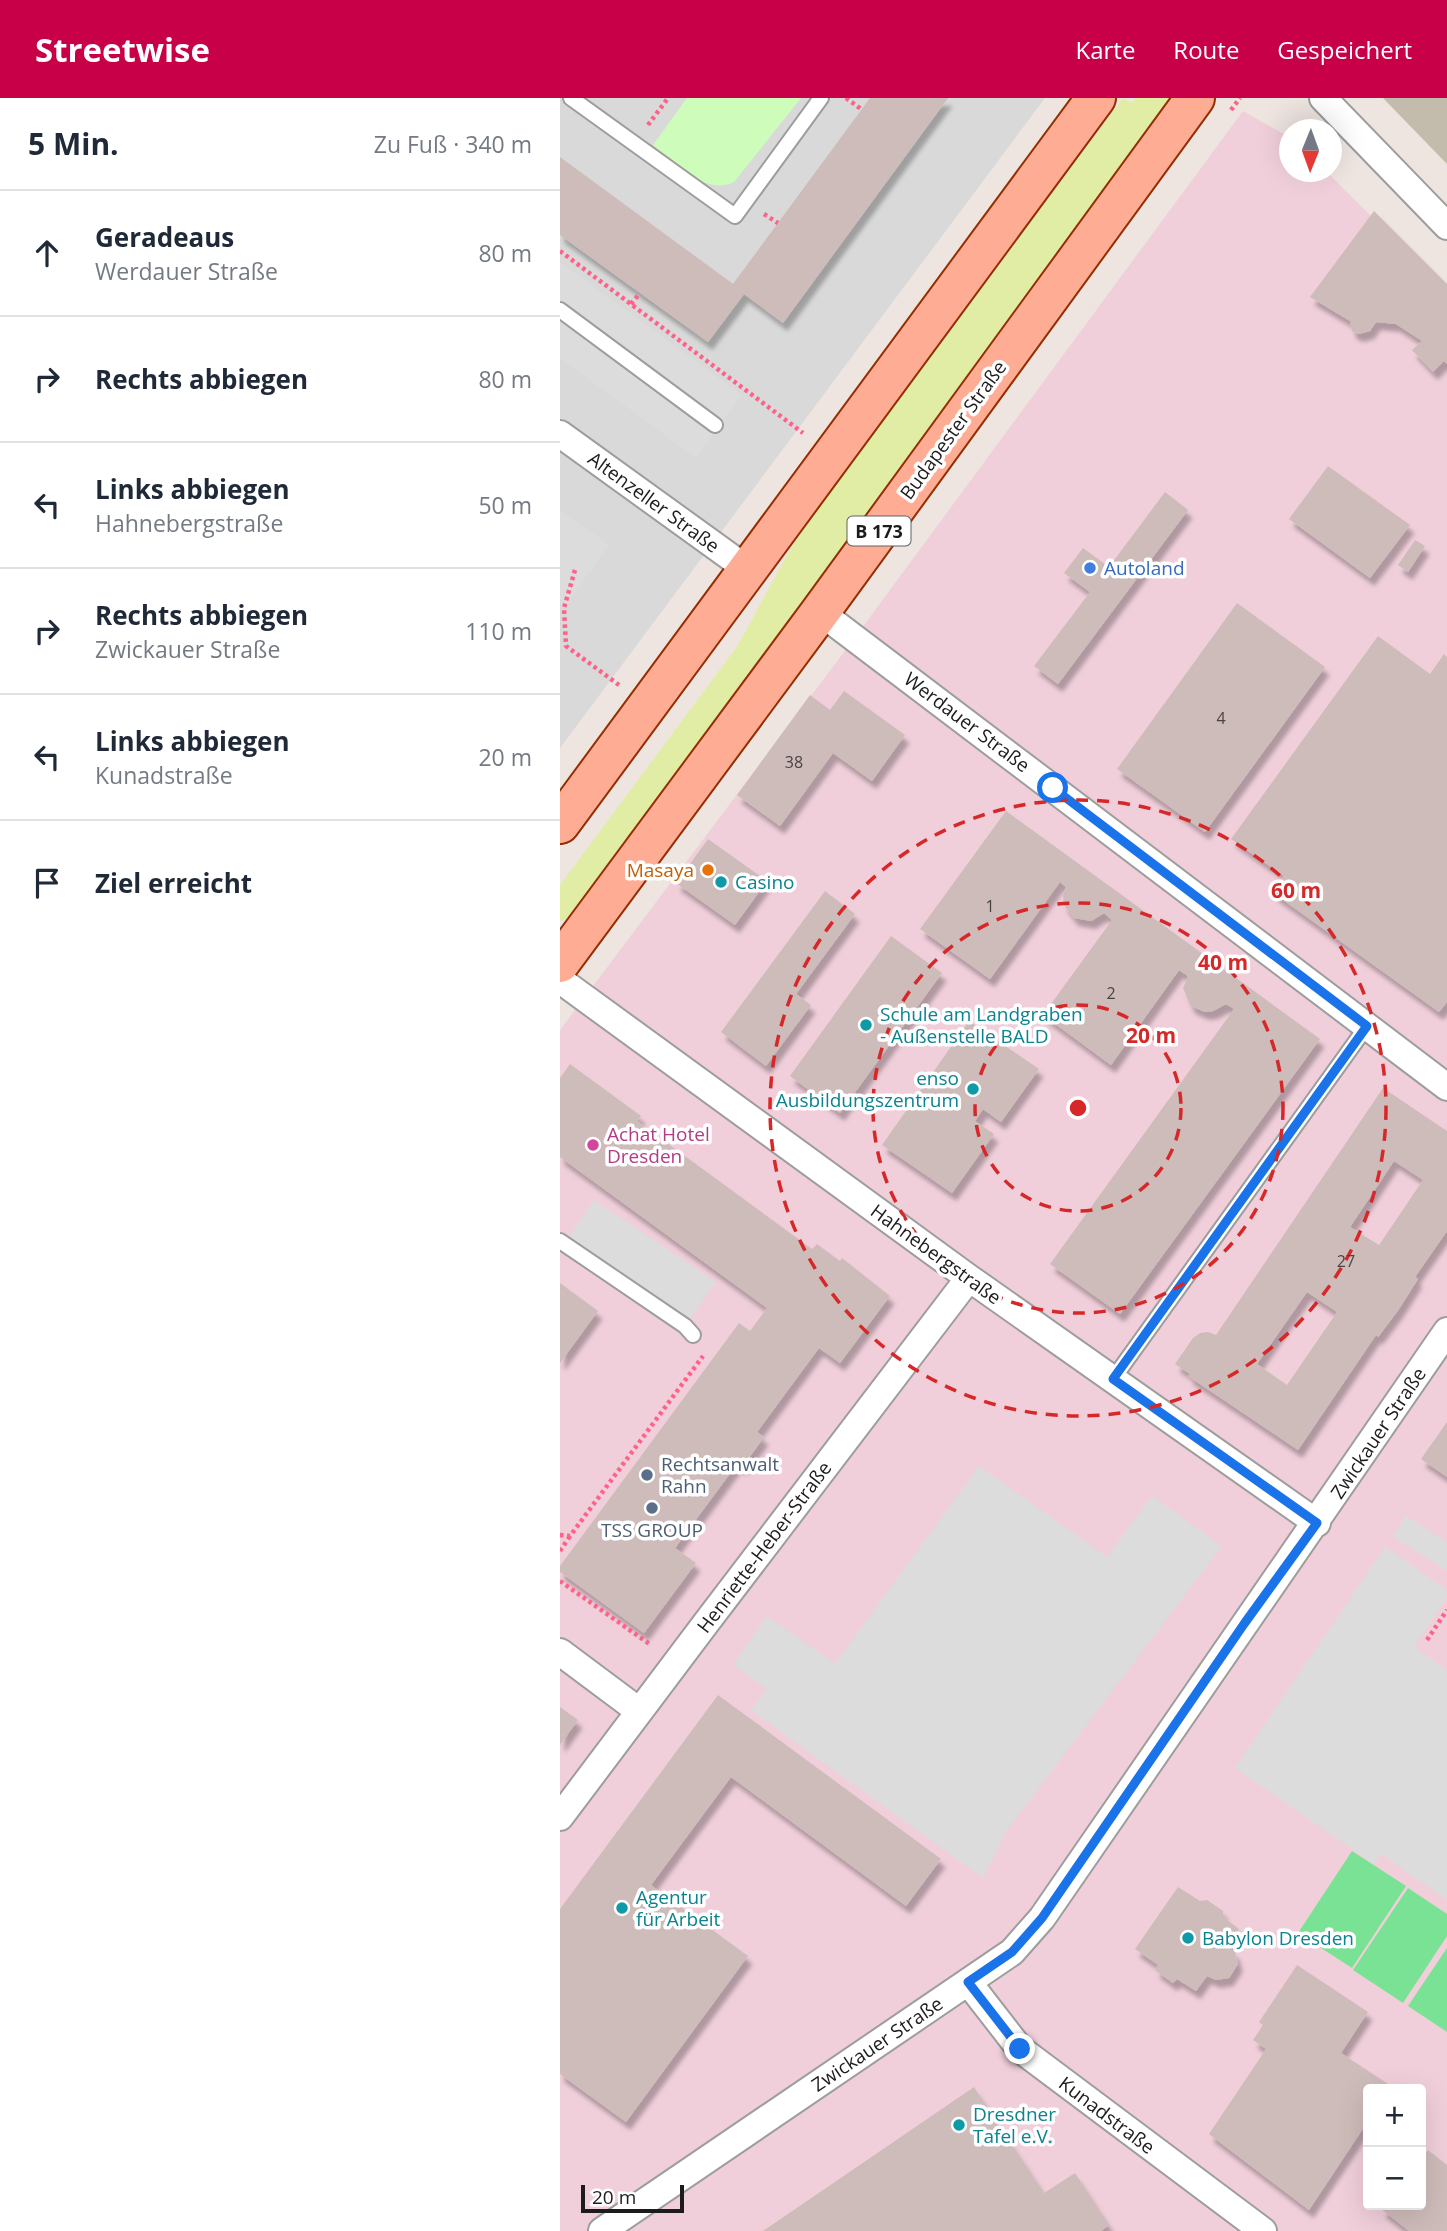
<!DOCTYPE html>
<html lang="de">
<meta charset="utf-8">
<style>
body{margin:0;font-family:"Open Sans",sans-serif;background:#f2f2f3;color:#1f2937}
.controls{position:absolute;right:21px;bottom:21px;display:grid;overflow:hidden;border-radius:7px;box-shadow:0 7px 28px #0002}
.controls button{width:63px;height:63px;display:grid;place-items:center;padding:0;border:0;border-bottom:2px solid #e0e1e3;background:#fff;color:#1f2937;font:35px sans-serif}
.compass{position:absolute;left:719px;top:21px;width:63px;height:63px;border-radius:50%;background:#fff;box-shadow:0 7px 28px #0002;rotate:181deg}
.scale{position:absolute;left:21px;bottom:18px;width:103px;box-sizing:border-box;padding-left:7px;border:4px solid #1c1c1c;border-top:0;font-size:19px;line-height:24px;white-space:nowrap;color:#1c1c1c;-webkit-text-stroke:5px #fff;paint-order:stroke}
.stop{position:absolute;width:21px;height:21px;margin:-16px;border:5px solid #1a73e8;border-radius:50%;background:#fff}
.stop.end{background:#1a73e8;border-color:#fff;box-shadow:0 2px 7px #0008}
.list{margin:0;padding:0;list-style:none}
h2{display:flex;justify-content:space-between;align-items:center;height:91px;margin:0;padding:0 28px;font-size:30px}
h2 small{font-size:23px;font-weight:400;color:#747a83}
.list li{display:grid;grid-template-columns:46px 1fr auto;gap:21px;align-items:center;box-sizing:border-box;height:126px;padding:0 28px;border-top:2px solid #e0e1e3}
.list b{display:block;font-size:26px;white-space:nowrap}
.list p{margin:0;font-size:23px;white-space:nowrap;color:#747a83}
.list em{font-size:23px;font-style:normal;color:#747a83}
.icon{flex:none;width:38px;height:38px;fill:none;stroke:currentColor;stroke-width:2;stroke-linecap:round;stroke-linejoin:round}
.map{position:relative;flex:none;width:887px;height:2133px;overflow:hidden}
header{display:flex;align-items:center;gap:42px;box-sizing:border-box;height:98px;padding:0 35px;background:#c80048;color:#fff}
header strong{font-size:33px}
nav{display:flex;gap:38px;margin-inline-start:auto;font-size:24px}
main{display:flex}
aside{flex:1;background:#fff}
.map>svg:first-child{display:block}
.residential{fill:#dad9da}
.commercial{fill:#f0cfda;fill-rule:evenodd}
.construction{fill:#c3bbac}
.grass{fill:#e1eca4}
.park{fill:#cdfcbb}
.pitch{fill:#7ae295}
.parking{fill:#dcdcdc}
.building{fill:#cebcba;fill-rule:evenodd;filter:url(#shadow)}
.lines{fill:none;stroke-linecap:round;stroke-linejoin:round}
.service-casing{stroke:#9d9d9d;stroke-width:18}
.minor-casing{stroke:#9d9d9d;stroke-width:30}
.primary-casing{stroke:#942e00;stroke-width:42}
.path{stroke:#ff6189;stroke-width:4.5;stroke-dasharray:3.5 3.5;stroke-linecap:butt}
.service{stroke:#fff;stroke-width:14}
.minor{stroke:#fff;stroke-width:26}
.primary{stroke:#ffac95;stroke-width:38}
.route{stroke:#1a73e8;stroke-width:9}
.ring{fill:none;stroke:#d62828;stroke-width:3.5;stroke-dasharray:12 9}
.shop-dot{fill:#3f7fe0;stroke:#fff;stroke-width:2.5}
.food-dot{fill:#e8710a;stroke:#fff;stroke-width:2.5}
.culture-dot{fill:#0f9aa8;stroke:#fff;stroke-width:2.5}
.hotel-dot{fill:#d1479c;stroke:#fff;stroke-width:2.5}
.service-dot{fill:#5c6f8a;stroke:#fff;stroke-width:2.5}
.labels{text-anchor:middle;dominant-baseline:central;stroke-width:7;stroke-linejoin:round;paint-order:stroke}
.number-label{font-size:16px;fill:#484444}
.shield{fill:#fff;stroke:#606060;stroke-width:2}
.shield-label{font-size:18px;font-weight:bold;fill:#1c1c1c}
.street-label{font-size:19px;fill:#1c1c1c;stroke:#fff}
.shop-label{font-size:19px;fill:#366cbe;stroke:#fff;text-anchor:start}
.food-label{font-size:19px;fill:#c56008;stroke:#fff;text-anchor:end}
.culture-label{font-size:19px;fill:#0d838f;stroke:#fff;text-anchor:start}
.hotel-label{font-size:19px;fill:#b23c85;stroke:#fff;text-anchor:start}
.service-label{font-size:19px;fill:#4e5e75;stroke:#fff;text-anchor:start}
.centre{fill:#d62828;stroke:#fff;stroke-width:3.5}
.ring-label{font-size:21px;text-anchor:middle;font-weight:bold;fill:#d62828;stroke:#fff;stroke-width:7;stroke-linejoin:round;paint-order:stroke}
</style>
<header>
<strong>Streetwise</strong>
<nav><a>Karte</a><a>Route</a><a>Gespeichert</a></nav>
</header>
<main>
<aside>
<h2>5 Min.<small>Zu Fuß · 340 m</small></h2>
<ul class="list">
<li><svg class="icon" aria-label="ahead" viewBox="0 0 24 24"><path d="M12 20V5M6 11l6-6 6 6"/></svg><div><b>Geradeaus</b><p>Werdauer Straße</p></div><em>80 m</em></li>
<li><svg class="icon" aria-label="right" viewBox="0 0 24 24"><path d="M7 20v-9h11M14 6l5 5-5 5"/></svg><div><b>Rechts abbiegen</b></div><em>80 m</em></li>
<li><svg class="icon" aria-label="left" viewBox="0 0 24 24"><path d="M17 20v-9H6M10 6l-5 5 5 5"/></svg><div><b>Links abbiegen</b><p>Hahnebergstraße</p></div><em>50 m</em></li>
<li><svg class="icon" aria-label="right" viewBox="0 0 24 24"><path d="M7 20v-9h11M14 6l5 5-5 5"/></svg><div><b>Rechts abbiegen</b><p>Zwickauer Straße</p></div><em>110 m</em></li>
<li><svg class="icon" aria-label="left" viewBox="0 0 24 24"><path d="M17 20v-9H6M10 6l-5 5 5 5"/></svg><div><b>Links abbiegen</b><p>Kunadstraße</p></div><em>20 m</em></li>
<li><svg class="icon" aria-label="arrive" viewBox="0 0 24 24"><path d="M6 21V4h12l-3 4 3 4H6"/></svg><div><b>Ziel erreicht</b></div></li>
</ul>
</aside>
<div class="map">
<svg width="887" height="2133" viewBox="0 0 887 2133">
<defs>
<filter id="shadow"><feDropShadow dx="4.5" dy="8" stdDeviation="2" flood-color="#0004"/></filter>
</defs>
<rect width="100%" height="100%" fill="#eee5e1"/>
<!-- residential -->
<path class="residential" d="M0,0H485L0,650Z"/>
<!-- commercial -->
<path class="commercial" d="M683,13L729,39L730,74H767L887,194V2133H0V932L293,542ZM808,1991H861V2107H808Z"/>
<!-- construction -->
<path class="construction" d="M823,0H887V66Z"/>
<!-- grass -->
<path class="grass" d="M563,0L572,5L576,0H616L10,820L0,823V787L176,550C199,511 218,470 243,431Z"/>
<!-- park -->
<path class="park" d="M127,0H241L174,84C144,98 116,65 93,47Z"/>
<!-- pitch -->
<path class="pitch" d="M792,1753L846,1788L792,1870L738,1835Z
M848,1790L887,1816V1838L843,1905L793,1872Z
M887,1850V1934L848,1908Z"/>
<!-- parking -->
<path class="parking" d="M0,164L182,297L136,360L0,260Z
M0,412L49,447L4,510L0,507Z
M34,1102L156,1184L125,1228L4,1146Z
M419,1368L547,1459L592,1398L662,1448L447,1732L423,1780L191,1612L207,1591L173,1567L207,1518L275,1566Z
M846,1418L887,1444V1473L833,1438Z
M825,1449L887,1492V1500L854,1549L887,1572V1802L821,1756L814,1766L675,1670Z"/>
<!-- building -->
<path class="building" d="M310,0H388L223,225L184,196L148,244L0,137V59L173,186Z
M814,113L887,186V266L884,263L873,274L852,252L862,243L836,226L816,224L810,233L799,236L792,233L790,223L750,199Z
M768,368L850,427L810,480L729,421Z
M605,394L628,412L498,586L474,568L530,494L504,475L523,450L549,469Z
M855,442L865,448L848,474L838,467Z
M677,505L765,569L645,734L557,671Z
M818,538L870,576L884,556L887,559V904L879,914L712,794L724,778L671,741Z
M284,593L345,637L312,683L273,655L220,728L177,697L250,597L270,612Z
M446,713L760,941L560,1216L490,1166L674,911L666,906L653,913L645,914L631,908L623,890L628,878L619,872L551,967L483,917L552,822L544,815L531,823L514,820L504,807L503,797L506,789L500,784L430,881L360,831Z
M148,741L207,783L175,827L116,785Z
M265,793L295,816L236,896L251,907L206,968L161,934Z
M331,838L382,875L280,1015L230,978Z
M409,923L479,971L441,1024L423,1011L415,1023L434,1036L392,1095L322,1047Z
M10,966L81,1018L77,1023L252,1151L257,1146L280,1163L282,1160L330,1198L280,1265L259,1250L197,1334L204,1339L194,1353L182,1369L177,1366L115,1450L136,1465L84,1535L0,1474V1468L179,1225L190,1233L207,1210L0,1059V980Z
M823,990L887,1033V1133L855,1179L858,1181L839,1211L818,1239L816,1237L738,1352L628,1278L630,1276L615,1266L633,1240L640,1235L648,1234L656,1237ZM834,1063L863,1082L819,1147L790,1129ZM747,1194L777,1214L727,1287L697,1266Z
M0,1185L38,1213L0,1265Z
M887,1324V1379L861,1361Z
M158,1597L381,1761L346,1808L171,1679L91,1787L188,1858L66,2024L0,1976V1811Z
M0,1609L18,1622L0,1647Z
M618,1789L640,1803L647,1802L663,1813V1819L679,1831L667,1849L675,1854L678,1866L669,1880L656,1882L647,1878L636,1893L617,1881L613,1885L595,1872L598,1867L575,1851Z
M737,1867L808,1914L781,1955L831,1988L829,1991H808V2023L749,2112L649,2036L706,1951L693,1942L703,1927L699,1924Z
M414,1989L484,2095L515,2075L549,2127L541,2133H203Z
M868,2052L887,2067V2133H849L821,2111L825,2107H861V2061Z"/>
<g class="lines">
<!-- service casing -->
<g class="service-casing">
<path id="service" d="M11,0L175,118L261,0
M0,212L155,327
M0,1143L125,1228L133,1237
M553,1281L807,928"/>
</g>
<!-- minor casing -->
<g class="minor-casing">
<path id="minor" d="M763,0L887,128
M0,336L187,471
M260,514L887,989
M0,882L409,1180L757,1425
M0,1554L79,1613
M0,1719L146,1525L409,1180
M408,1884L460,1951L703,2133
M42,2133L452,1854L482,1820L887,1233"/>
</g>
<!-- primary casing -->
<g class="primary-casing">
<path id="primary" d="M0,726L536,0
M0,865L260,514L635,0"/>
</g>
<!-- path -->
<path class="path" d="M286,0L301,11
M671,12L680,0
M88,27L108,0
M204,116L218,125
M0,153L243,335
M71,206L80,195
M15,472L4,510L6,548L59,587
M0,1437L10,1438L143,1258
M0,1453L10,1438
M0,1483L91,1547
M867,1542L887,1512"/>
<!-- service -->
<use href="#service" class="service"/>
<!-- minor -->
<use href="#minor" class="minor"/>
<!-- primary -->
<use href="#primary" class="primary"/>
</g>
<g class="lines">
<!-- route -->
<path class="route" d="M460,1951L408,1884L452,1854L482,1820L684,1526L757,1425L553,1281L807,928L493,690"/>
</g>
<!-- distance rings -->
<g class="ring">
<circle cx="518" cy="1010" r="103"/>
<circle cx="518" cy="1010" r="205"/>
<circle cx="518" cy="1010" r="308"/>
</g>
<!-- markers -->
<circle class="shop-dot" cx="530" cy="470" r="7"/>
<circle class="food-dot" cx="148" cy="772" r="7"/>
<g class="culture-dot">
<circle cx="161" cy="784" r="7"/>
<circle cx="306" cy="927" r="7"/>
<circle cx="413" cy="991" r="7"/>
<circle cx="62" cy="1810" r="7"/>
<circle cx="628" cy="1840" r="7"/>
<circle cx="399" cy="2027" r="7"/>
</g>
<circle class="hotel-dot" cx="33" cy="1047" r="7"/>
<g class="service-dot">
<circle cx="87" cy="1377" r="7"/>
<circle cx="92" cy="1410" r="7"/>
</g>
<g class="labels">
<!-- number labels -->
<g class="number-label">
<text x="661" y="620">4</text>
<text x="234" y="664">38</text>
<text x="430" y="808">1</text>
<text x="551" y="895">2</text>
<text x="786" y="1163">27</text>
</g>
<!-- shield labels -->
<rect class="shield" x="287.5" y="418.5" width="63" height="29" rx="5"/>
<g class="shield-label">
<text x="319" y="433">B 173</text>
</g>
<!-- street labels -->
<g class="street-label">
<text transform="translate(393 332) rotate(-54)">Budapester Straße</text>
<text transform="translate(94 404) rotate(36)">Altenzeller Straße</text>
<text transform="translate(407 624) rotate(37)">Werdauer Straße</text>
<text transform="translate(376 1156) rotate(36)">Hahnebergstraße</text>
<text transform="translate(818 1335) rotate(-56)">Zwickauer Straße</text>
<text transform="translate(204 1449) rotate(-53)">Henriette-Heber-Straße</text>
<text transform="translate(317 1946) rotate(-34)">Zwickauer Straße</text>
<text transform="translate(547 2017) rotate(37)">Kunadstraße</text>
</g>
<!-- shop labels -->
<g class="shop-label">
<text x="544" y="470">Autoland</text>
</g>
<!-- food labels -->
<g class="food-label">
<text x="134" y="772">Masaya</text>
</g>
<!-- culture labels -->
<g class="culture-label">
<text x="175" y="784">Casino</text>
<text x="320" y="916">Schule am Landgraben<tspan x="320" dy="22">- Außenstelle BALD</tspan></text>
<text x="399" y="980" text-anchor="end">enso<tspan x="399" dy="22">Ausbildungszentrum</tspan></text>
<text x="76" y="1799">Agentur<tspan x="76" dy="22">für Arbeit</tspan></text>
<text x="642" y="1840">Babylon Dresden</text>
<text x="413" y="2016">Dresdner<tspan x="413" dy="22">Tafel e.V.</tspan></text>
</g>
<!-- hotel labels -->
<g class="hotel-label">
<text x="47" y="1036">Achat Hotel<tspan x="47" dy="22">Dresden</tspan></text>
</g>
<!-- service labels -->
<g class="service-label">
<text x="101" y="1366">Rechtsanwalt<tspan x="101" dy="22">Rahn</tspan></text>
<text x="92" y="1432" text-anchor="middle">TSS GROUP</text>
</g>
</g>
<circle cx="518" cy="1010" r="10" class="centre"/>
<g class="ring-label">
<text x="736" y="800">60 m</text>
<text x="663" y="872">40 m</text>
<text x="591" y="945">20 m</text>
</g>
</svg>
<div class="controls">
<button>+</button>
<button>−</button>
</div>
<svg class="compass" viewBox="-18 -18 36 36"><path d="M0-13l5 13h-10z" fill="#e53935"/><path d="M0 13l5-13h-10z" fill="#747a83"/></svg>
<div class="scale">20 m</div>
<div class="stop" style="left:493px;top:690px"></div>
<div class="stop end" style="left:460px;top:1951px"></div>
</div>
</main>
